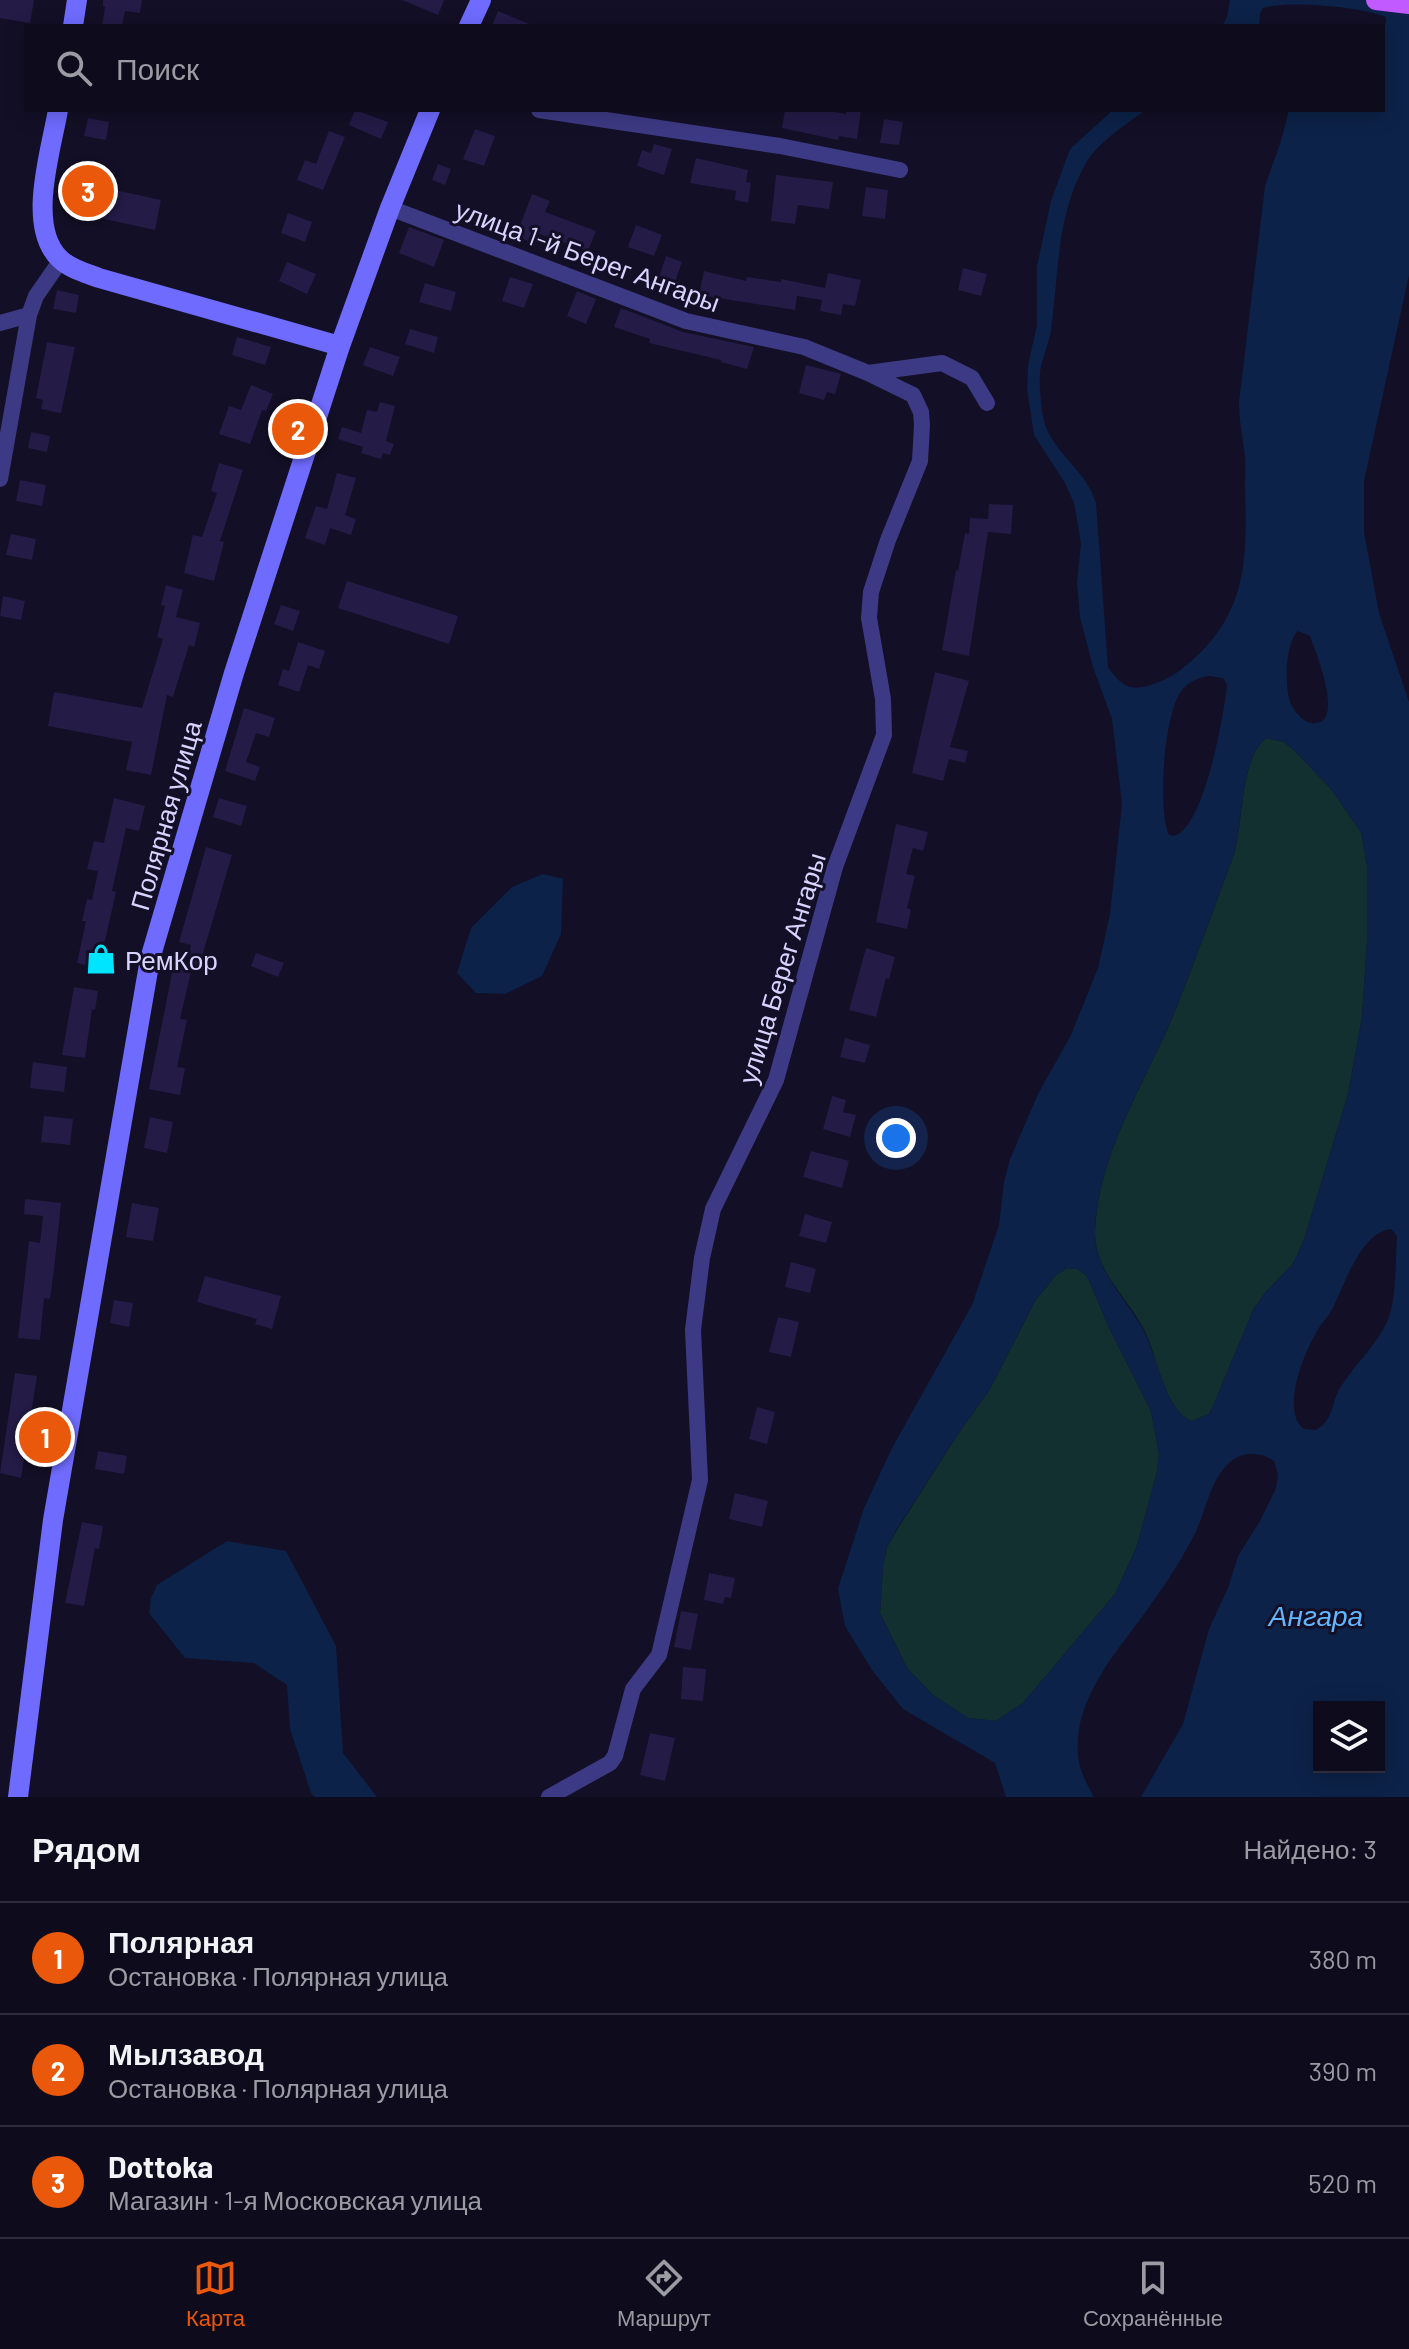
<!DOCTYPE html>
<html lang="ru">
<meta charset="utf-8">
<style>
body{margin:0;font-family:Barlow,sans-serif;background:#1c1929;color:#f1f3f6}
.controls{position:absolute;right:24px;bottom:24px;display:grid;overflow:hidden;border-radius:0px;box-shadow:0 4px 20px #0003}
.controls button{width:72px;height:72px;display:grid;place-items:center;padding:0;border:0;border-bottom:2px solid #2e2b3b;background:#0e0b1c;color:#f1f3f6;font:40px sans-serif}
.you{position:absolute;left:896px;top:1138px;width:28px;height:28px;margin:-20px;border:6px solid #fff;border-radius:50%;background:#1a73e8;box-shadow:0 0 0 12px #1a73e833}
.badge{display:grid;place-items:center;width:52px;height:52px;border-radius:50%;background:#ea580c;color:#fff;font-size:26px;font-weight:700}
.pin{position:absolute;translate:-50% -50%;border:4px solid #fff;box-shadow:0 2px 8px #0006}
.list{margin:0;padding:0;list-style:none}
h2{display:flex;justify-content:space-between;align-items:center;height:104px;margin:0;padding:0 32px;font-size:34px}
h2 small{font-size:26px;font-weight:400;color:#9b9ba3}
.list li{display:grid;grid-template-columns:52px 1fr auto;gap:24px;align-items:center;box-sizing:border-box;height:112px;padding:0 32px;border-top:2px solid #2e2b3b}
.list b{display:block;font-size:30px;white-space:nowrap}
.list p{margin:0;font-size:26px;white-space:nowrap;color:#9b9ba3}
.list em{font-size:26px;font-style:normal;color:#9b9ba3}
.icon{flex:none;width:44px;height:44px;fill:none;stroke:currentColor;stroke-width:2;stroke-linecap:round;stroke-linejoin:round}
.map{position:relative;flex:none;width:1409px;height:1797px;overflow:hidden}
.search{position:absolute;background:#0e0b1c;box-shadow:0 4px 20px #0003;left:24px;right:24px;top:24px;height:88px;display:flex;align-items:center;gap:20px;box-sizing:border-box;padding:0 28px;border-radius:0px;color:#9b9ba3;font-size:30px}
.sheet{height:440px;background:#0e0b1c}
nav{display:flex;justify-content:space-around;align-items:center;box-sizing:border-box;height:112px;border-top:2px solid #2e2b3b;background:#0e0b1c;font-size:22px;color:#9b9ba3}
nav a{display:grid;justify-items:center;gap:4px}
nav .on{color:#ea580c}
.map>svg:first-child{display:block}
.green{fill:#12302f}
.water{fill:#0c2248;fill-rule:evenodd}
.building{fill:#241b47}
.lines{fill:none;stroke-linecap:round;stroke-linejoin:round}
.minor{stroke:#3d3a85;stroke-width:16}
.secondary{stroke:#6f6bff;stroke-width:20}
.primary{stroke:#c25bff;stroke-width:20}
.labels{text-anchor:middle;dominant-baseline:central;stroke-width:6;stroke-linejoin:round;paint-order:stroke}
.street-label{font-size:26px;fill:#d9d4ff;stroke:#130f26}
.poi-label{font-size:26px;fill:#d9d4ff;stroke:#130f26;text-anchor:start}
.water-label{font-size:28px;font-style:italic;fill:#62b6ff;stroke:#130f26}
</style>
<div class="map">
<svg width="1409" height="1797" viewBox="0 0 1409 1797">
<rect width="100%" height="100%" fill="#130f26"/>
<!-- green -->
<path class="green" d="M1267,738L1284,742L1295,751L1331,789L1361,832L1367,866V941L1362,1017L1348,1094L1304,1240L1293,1264L1265,1293L1254,1308L1213,1406L1209,1414L1192,1421C1167,1413 1157,1360 1148,1338C1133,1301 1094,1275 1095,1231C1098,1154 1144,1085 1173,1016C1194,964 1213,910 1233,857C1244,827 1239,756 1267,738Z
M1067,1268L1078,1269L1087,1276L1111,1332L1151,1411L1159,1454L1157,1472L1137,1546L1115,1594L1023,1703L996,1721L968,1718L933,1695L907,1668L880,1613L883,1566L887,1547L897,1530L956,1437L990,1389L1035,1301L1056,1275Z"/>
<!-- water -->
<path class="water" d="M1230,0H1409V275L1364,481V532L1379,613L1409,702V1797H1141L1183,1724L1209,1629L1228,1588L1238,1556L1260,1521L1276,1488L1278,1474L1274,1461C1260,1451 1242,1451 1229,1463C1208,1483 1206,1515 1192,1539C1177,1568 1158,1595 1139,1621C1108,1662 1070,1708 1079,1763C1082,1776 1088,1786 1094,1797H1006L995,1763L903,1709L872,1670L845,1626L838,1589L864,1508L892,1448L972,1305L999,1225L1004,1182L1010,1159L1038,1094L1071,1035L1098,968L1110,914L1122,804L1112,719L1093,667L1080,617L1077,583L1081,543L1074,503L1065,483L1034,435L1027,388L1028,365L1037,325V266L1051,201L1070,149L1113,110H1145C1125,126 1099,141 1086,163C1056,215 1059,273 1051,330C1049,344 1042,358 1040,372C1039,384 1041,409 1044,421C1052,452 1087,471 1096,503L1108,667C1124,690 1133,692 1159,682C1175,676 1187,665 1199,654C1248,606 1247,553 1245,488C1245,478 1246,467 1245,457C1243,438 1239,423 1239,402L1265,186L1281,141L1289,110H1383V27L1386,23V17C1361,7 1287,0 1263,8L1260,14L1259,26H1222L1227,17ZM1298,631L1310,636C1314,648 1348,728 1311,723C1304,722 1297,714 1293,708C1283,692 1285,643 1298,631ZM1209,676L1223,678L1227,685C1224,715 1204,828 1174,836L1169,835C1157,810 1164,712 1182,690C1189,681 1198,678 1209,676ZM1267,738L1284,742L1295,751L1331,789L1361,832L1367,866V941L1362,1017L1348,1094L1304,1240L1293,1264L1265,1293L1254,1308L1213,1406L1209,1414L1192,1421C1166,1412 1157,1356 1145,1333C1128,1299 1094,1272 1095,1231C1098,1154 1144,1085 1173,1016C1194,964 1213,910 1233,857C1244,827 1239,756 1267,738ZM1391,1229L1397,1236C1395,1262 1397,1300 1387,1322C1376,1346 1354,1365 1340,1388C1331,1403 1334,1420 1316,1430L1304,1429C1280,1411 1304,1353 1317,1331C1322,1322 1330,1315 1334,1306C1345,1282 1362,1232 1391,1229ZM1067,1268L1078,1269L1087,1276L1111,1332L1151,1411L1159,1454L1157,1472L1137,1546L1115,1594L1023,1703L996,1721L968,1718L933,1695L907,1668L880,1613L883,1566L887,1547L897,1529L956,1437L990,1389L1035,1301L1056,1275ZM1319,1707H1379V1767H1319Z
M543,874L563,879L561,934L542,976L505,994L476,993L457,973L471,928L512,887Z
M227,1541L286,1551L336,1646L343,1753L377,1797H315L311,1793L290,1729L287,1685L254,1663L185,1658L149,1613L151,1598L157,1585Z"/>
<!-- building -->
<path class="building" d="M0,0H34L30,23L0,18Z
M103,0H142L140,13L125,11L122,26H102L105,7L103,6Z
M402,0H444L438,15Z
M498,11L534,26H492Z
M355,110L388,122L381,139L349,125Z
M785,110H823L846,114L847,110H861L857,139L839,136L838,140L782,128Z
M88,118L109,122L106,140L84,136Z
M884,119L903,122L899,145L880,143Z
M475,129L495,136L484,166L463,159Z
M329,131L345,137L323,190L297,180L305,160L316,164Z
M654,144L672,149L664,175L637,166L642,150L651,153Z
M696,158L748,170L746,182L751,183L748,203L735,200L736,191L690,183Z
M438,164L451,169L445,185L432,180Z
M776,175L833,182L829,209L798,205L795,224L771,221Z
M78,182L161,200L155,230L72,212Z
M866,187L888,190L885,219L862,216Z
M532,194L550,201L545,212L596,231L588,251L537,233L533,243L516,236Z
M288,213L312,222L305,242L281,233Z
M636,225L662,235L654,256L628,247Z
M409,227L444,240L434,267L399,253Z
M666,256L682,262L675,282L659,277Z
M287,262L316,274L307,294L279,281Z
M963,268L987,274L981,296L958,290Z
M704,271L746,281L747,277L781,282V279L825,288L828,273L861,280L855,306L843,304L841,315L820,311L822,300L797,296L795,310L699,295Z
M510,277L533,284L524,308L502,301Z
M425,283L456,292L451,311L419,302Z
M57,290L79,295L76,313L53,309Z
M577,291L596,299L586,324L567,316Z
M621,308L683,332L754,347L747,369L721,362V360L649,343L650,339L614,327Z
M410,329L438,337L434,353L405,344Z
M237,337L271,347L265,365L232,355Z
M47,342L75,347L61,413L41,409L43,400L36,398Z
M370,347L400,357L393,376L363,365Z
M806,365L841,374L835,394L827,392L824,400L799,393Z
M251,385L273,394L266,411L262,410L250,444L219,434L229,406L241,410Z
M380,402L395,406L386,441L394,444L390,455L383,453L381,459L361,453L363,447L338,439L342,427L361,433L367,410L377,412Z
M31,432L50,436L47,452L28,448Z
M219,463L243,470L220,541L224,542L214,581L184,573L193,535L202,537L217,493L211,491Z
M337,473L356,478L345,515L356,519L351,535L330,528L325,545L305,538L316,506L327,509Z
M20,480L46,485L42,506L16,501Z
M989,504L1013,505L1011,534L988,532L969,656L942,650L956,570L958,571L965,533L969,534L970,518L988,519Z
M11,534L36,539L32,560L6,555Z
M347,581L458,616L449,644L338,608Z
M166,585L183,590L176,617L200,623L194,647L189,645L173,697L167,695L151,775L126,770L132,742L48,726L54,692L142,708L163,639L157,637L165,606L161,605Z
M3,596L25,601L21,620L0,616Z
M281,605L300,611L293,631L274,624Z
M298,642L325,651L319,669L308,665L299,692L278,685L283,669L289,671Z
M935,672L969,681L950,747L968,751L965,763L949,759L943,781L912,773Z
M244,708L275,718L269,737L256,733L246,762L260,767L255,781L225,771Z
M114,798L145,806L139,831L126,828L112,891L116,892L104,945L108,946L103,969L77,963L86,921H82L87,899L92,900L98,871L87,869L94,841L104,843Z
M219,798L247,806L241,826L213,817Z
M896,824L928,832L923,851L913,848L906,874L915,876L907,908L911,910L907,929L876,922Z
M206,847L232,855L203,953L206,954L203,967L187,963L191,945L179,942Z
M866,948L895,957L889,979L886,978L876,1017L849,1010Z
M256,953L284,963L278,977L251,966Z
M173,968L191,972L180,1019L187,1020L177,1067L185,1068L180,1095L149,1089Z
M74,987L98,991L95,1010L92,1009L85,1058L62,1055Z
M845,1038L870,1045L865,1063L840,1057Z
M33,1062L67,1067L64,1092L30,1088Z
M832,1096L846,1100L843,1112L856,1115L850,1137L823,1129Z
M44,1116L73,1119L70,1145L41,1142Z
M150,1117L173,1122L167,1153L144,1148Z
M811,1151L849,1161L842,1188L803,1177Z
M25,1199L61,1203L54,1270L50,1299L44,1298L40,1340L18,1338L29,1241L40,1243L43,1216L24,1214Z
M132,1203L159,1208L153,1241L126,1237Z
M805,1214L832,1222L826,1243L799,1236Z
M791,1262L816,1269L810,1293L785,1287Z
M205,1276L281,1296L272,1329L255,1324L257,1319L197,1302Z
M114,1300L133,1303L129,1327L110,1323Z
M778,1317L799,1322L791,1357L769,1352Z
M15,1373L37,1376L21,1478L0,1473Z
M757,1407L775,1412L767,1444L749,1439Z
M98,1451L127,1456L124,1474L95,1469Z
M735,1493L768,1501L762,1527L729,1519Z
M82,1522L103,1526L99,1549L95,1548L84,1606L65,1603Z
M709,1573L735,1578L731,1598L725,1597L723,1604L704,1600Z
M681,1611L698,1614L691,1650L674,1647Z
M683,1667L706,1669L703,1701L681,1699Z
M650,1733L675,1738L665,1781L640,1775Z"/>
<g class="lines">
<!-- minor -->
<path class="minor" d="M539,110L780,146L900,170
M390,208L686,321L804,347L868,373L942,363L972,378L987,403
M0,323L29,315
M0,479L29,315L36,296L61,260
M549,1797L610,1763L615,1756L633,1689L659,1655L700,1480L693,1330L702,1258L713,1209L776,1080L835,867L884,735L883,699L869,618L871,592L888,540L920,461L922,425L921,412L913,395L868,373"/>
<!-- secondary -->
<path class="secondary" d="M73,26L77,0
M469,26L481,0
M58,110C51,151 26,227 60,259C70,269 86,273 99,278L340,346
M18,1797L53,1520L150,959L234,673L340,346L390,208L430,110"/>
<!-- primary -->
<path class="primary" d="M1376,0L1409,4"/>
</g>
<!-- icons -->
<defs>
<g id="shop-bare" transform="scale(2.4)"><path d="M-5-2.5h2.3a2.7 3.5 0 0 1 5.4 0H5L5.5 6h-11ZM-1.5-2.5h3a1.5 2.3 0 0 0-3 0Z" fill="#00e5ff" stroke="#130f26" stroke-width="2.5" paint-order="stroke"/></g>
</defs>
<g fill-rule="evenodd">
<use href="#shop-bare" x="101" y="959"/>
</g>
<g class="labels">
<!-- street labels -->
<g class="street-label">
<text transform="translate(588 255) rotate(20)">улица 1-й Берег Ангары</text>
<text transform="translate(165 815) rotate(-74)">Полярная улица</text>
<text transform="translate(781 968) rotate(-73)">улица Берег Ангары</text>
</g>
<!-- poi labels -->
<g class="poi-label">
<text x="125" y="959">РемКор</text>
</g>
<!-- water labels -->
<g class="water-label">
<text x="1316" y="1615">Ангара</text>
</g>
</g>
</svg>
<div class="controls">
<button><svg class="icon" aria-label="layers" viewBox="0 0 24 24"><path d="M12 4l9 5-9 5-9-5zM3 14l9 5 9-5"/></svg></button>
</div>
<div class="you"></div>
<div class="pin badge" style="left:45px;top:1437px">1</div>
<div class="pin badge" style="left:298px;top:429px">2</div>
<div class="pin badge" style="left:88px;top:191px">3</div>
<div class="search"><svg class="icon" aria-label="search" viewBox="0 0 24 24"><circle cx="10" cy="10" r="6"/><path d="M15 15l6 6"/></svg>Поиск</div>
</div>
<section class="sheet">
<h2>Рядом<small>Найдено: 3</small></h2>
<ul class="list">
<li><span class="badge">1</span><div><b>Полярная</b><p>Остановка · Полярная улица</p></div><em>380 m</em></li>
<li><span class="badge">2</span><div><b>Мылзавод</b><p>Остановка · Полярная улица</p></div><em>390 m</em></li>
<li><span class="badge">3</span><div><b>Dottoka</b><p>Магазин · 1-я Московская улица</p></div><em>520 m</em></li>
</ul>
</section>
<nav>
<a class="on"><svg class="icon" aria-label="map" viewBox="0 0 24 24"><path d="M3 6l6-2 6 2 6-2v14l-6 2-6-2-6 2zM9 4v14M15 6v14"/></svg>Карта</a>
<a><svg class="icon" aria-label="directions" viewBox="0 0 24 24"><path d="M12 3l9 9-9 9-9-9zM9 14v-3h6M13 9l2 2-2 2"/></svg>Маршрут</a>
<a><svg class="icon" aria-label="saved" viewBox="0 0 24 24"><path d="M7 4h10v16l-5-4-5 4z"/></svg>Сохранённые</a>
</nav>
